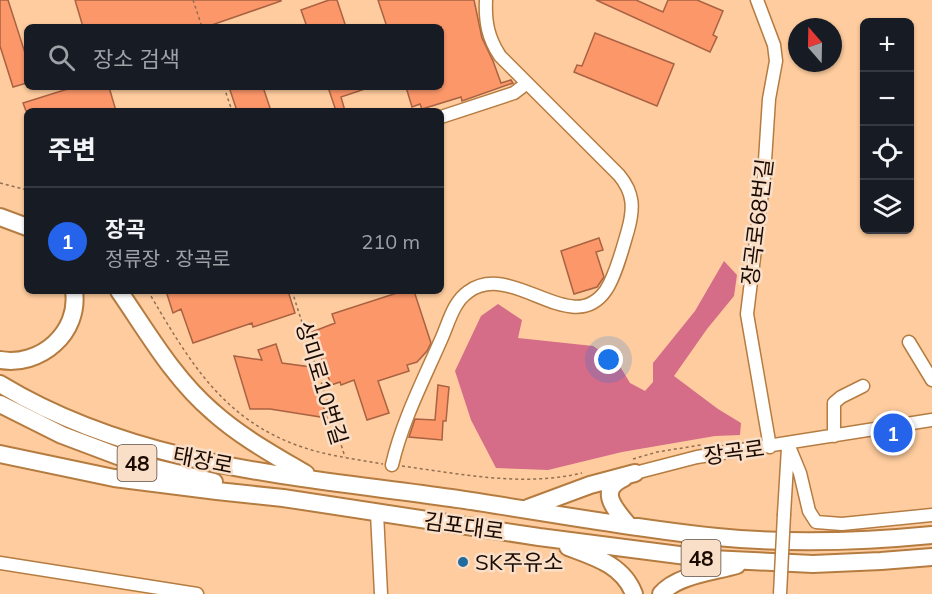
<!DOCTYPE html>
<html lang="ko">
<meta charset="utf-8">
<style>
body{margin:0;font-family:Mulish,"Noto Sans KR",sans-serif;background:#20242c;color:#f1f3f6}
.controls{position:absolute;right:18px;top:18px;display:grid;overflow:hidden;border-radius:9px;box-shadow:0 2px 4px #0004}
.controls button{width:54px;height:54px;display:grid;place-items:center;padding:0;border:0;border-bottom:2px solid #363941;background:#171b24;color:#f1f3f6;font:30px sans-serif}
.compass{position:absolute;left:788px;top:18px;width:54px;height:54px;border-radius:50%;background:#171b24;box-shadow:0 2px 4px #0004;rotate:340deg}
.you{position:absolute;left:609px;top:360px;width:21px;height:21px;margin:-15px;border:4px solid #fff;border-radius:50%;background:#1a73e8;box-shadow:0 0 0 9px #1a73e833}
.badge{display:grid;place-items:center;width:39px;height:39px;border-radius:50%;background:#2563eb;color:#fff;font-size:20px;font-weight:700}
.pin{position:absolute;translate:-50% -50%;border:3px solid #fff;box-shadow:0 2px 6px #0006}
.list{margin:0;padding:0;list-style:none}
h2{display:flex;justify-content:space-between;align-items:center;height:78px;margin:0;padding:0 24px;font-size:26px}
h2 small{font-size:20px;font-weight:400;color:#9ea1a6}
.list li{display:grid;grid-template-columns:39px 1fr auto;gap:18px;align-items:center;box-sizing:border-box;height:108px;padding:0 24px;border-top:2px solid #363941}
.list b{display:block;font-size:22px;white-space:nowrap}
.list p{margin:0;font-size:20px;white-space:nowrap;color:#9ea1a6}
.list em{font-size:20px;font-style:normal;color:#9ea1a6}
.icon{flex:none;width:33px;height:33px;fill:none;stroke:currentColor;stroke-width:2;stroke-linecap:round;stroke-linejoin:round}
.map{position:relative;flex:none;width:932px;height:594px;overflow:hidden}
.search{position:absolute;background:#171b24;box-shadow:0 2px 4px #0004;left:24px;top:24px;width:420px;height:66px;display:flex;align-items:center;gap:15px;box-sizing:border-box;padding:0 21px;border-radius:9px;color:#9ea1a6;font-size:22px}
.panel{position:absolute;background:#171b24;box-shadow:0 2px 4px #0004;left:24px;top:108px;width:420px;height:186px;border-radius:9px}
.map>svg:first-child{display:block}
.forest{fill:#d56c88}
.building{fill:#fc976a;stroke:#a96242;stroke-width:1.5}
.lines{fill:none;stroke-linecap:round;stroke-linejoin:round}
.minor-casing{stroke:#b57c41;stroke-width:15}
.major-casing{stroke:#b57c41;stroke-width:20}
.path{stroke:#906f52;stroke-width:1.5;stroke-dasharray:3 3;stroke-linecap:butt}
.minor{stroke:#fff;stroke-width:12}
.major{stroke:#fff;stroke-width:16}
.minor-bridge-casing{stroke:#b57c41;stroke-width:15;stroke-linecap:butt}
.minor-bridge{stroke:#fff;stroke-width:12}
.poi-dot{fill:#226b9e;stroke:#f9dfc8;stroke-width:2}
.labels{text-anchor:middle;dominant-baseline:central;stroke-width:5;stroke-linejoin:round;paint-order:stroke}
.shield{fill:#f9dfc8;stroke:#5d4a3c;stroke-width:1.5}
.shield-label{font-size:21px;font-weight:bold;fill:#1a0a00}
.street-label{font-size:22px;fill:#1a0a00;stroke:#f9dfc8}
.poi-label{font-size:22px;fill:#1a0a00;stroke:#f9dfc8;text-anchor:start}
</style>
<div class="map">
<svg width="932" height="594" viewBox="0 0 932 594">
<rect width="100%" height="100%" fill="#fecc9e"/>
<!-- forest -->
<path class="forest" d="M724,261L737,275L734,296L707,329L674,376L718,409L741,423L740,435L715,436L622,452L548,470L496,468L471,420L455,371L481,316L498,304L522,320L518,338L593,346L618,363L630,383L645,391L653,382V363L695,311Z"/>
<!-- building -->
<path class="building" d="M0,0H8L27,59V83L13,87L0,46Z
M75,0H281V1L206,27H83Z
M329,0H337L346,27H307L301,10Z
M378,0H474L482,38L493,61L501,83L511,80L513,83L462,101L461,97L422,109L420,104L412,107L406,87H441V27H387Z
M596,0H636L663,12L668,0H697L723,11L713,35L717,37L710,52Z
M595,33L674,64L657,106L574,72L577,65L582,66Z
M74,87H109L116,111H26L23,103Z
M229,87H263L271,111H237Z
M328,87H367L368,88L341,97L345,111H336Z
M599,238L603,250L596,252L604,277L597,287L574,294L561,251Z
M166,291H288L295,313L253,327L252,323L193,343L181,309L173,313Z
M403,291H414L431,343L427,351L417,362L407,365L409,371L378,381L389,413L367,420L354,380L341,385L340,382L331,385L312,332L335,323L332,314Z
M276,344L282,363L311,367L327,418L270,409H250L234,356L262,360L258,350Z
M438,385L449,387L446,421H443L442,440L409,437L415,419L435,420Z"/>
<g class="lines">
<!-- minor casing -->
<g class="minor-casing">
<path id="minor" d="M757,0L774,45L776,61L769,99L764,176L747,314L770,447
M441,117L514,93L527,83
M909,342L932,380
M834,436V403L841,397L863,386
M788,444L800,473L809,511L816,522L842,524L932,515
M392,465C402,422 422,383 440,342C448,326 452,303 468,292C512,259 572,340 606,290C616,275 623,247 628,230C634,208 634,193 619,175L500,56C488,38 485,22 486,0
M635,473L697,457L932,420
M377,513L381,594
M784,514L788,448
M0,563L197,594"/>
</g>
<!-- major casing -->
<g class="major-casing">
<path id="major" d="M0,217L27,227
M119,291C148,333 174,379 213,412C241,437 274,455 306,474
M0,360C40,367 80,333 74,291
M0,384C137,467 296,476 451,498C540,511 628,528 717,537C788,544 860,542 932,535
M0,404L62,435L139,464L214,482
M0,454L114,478L217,491L283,498L539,537L710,559L813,564L881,561L932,557
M624,478C596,491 616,510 629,526
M528,508L590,485L635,473
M568,547C595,557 623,565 634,594
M661,594C677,575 713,572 737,565"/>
</g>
<!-- path -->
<path class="path" d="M193,0L202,27
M224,87L232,111
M0,183L27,190
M148,291C188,359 222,420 302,447C328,456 356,459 383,464
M292,291L345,457
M633,459L657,452L701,445
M402,466C461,474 523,487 582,473"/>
<!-- minor -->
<use href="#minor" class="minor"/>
<!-- major -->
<use href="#major" class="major"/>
<!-- minor-bridge casing -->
<g class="minor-bridge-casing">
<path id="minor-bridge" d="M780,594L784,514"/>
</g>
<!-- minor-bridge -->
<use href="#minor-bridge" class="minor-bridge"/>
</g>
<!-- markers -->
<circle class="poi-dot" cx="463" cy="562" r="6"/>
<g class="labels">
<!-- shield labels -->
<g class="shield">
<rect x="117.5" y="445" width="39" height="36" rx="4.5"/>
<rect x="681.5" y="540" width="39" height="36" rx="4.5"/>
</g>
<g class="shield-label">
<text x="137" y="463">48</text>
<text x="701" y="558">48</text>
</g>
<!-- street labels -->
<g class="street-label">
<text transform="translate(757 222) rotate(-83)">장곡로68번길</text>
<text transform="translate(322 383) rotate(73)">상미로10번길</text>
<text transform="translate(734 452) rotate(-8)">장곡로</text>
<text transform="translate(203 460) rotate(11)">태장로</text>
<text transform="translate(464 526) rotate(8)">김포대로</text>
</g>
<!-- poi labels -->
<g class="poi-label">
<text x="475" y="562">SK주유소</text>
</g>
</g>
</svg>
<div class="controls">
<button>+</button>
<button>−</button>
<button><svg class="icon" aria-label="locate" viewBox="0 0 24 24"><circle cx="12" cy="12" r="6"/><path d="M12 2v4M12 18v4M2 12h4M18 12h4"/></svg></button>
<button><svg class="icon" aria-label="layers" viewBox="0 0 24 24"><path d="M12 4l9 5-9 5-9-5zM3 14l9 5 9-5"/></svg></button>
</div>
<svg class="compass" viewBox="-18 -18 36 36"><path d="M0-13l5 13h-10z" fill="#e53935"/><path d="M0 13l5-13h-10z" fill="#9ea1a6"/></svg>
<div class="you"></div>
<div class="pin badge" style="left:893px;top:433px">1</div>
<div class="search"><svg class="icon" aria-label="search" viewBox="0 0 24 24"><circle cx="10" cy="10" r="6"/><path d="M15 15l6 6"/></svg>장소 검색</div>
<section class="panel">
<h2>주변<small></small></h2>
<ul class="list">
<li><span class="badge">1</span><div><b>장곡</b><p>정류장 · 장곡로</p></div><em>210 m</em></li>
</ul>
</section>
</div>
